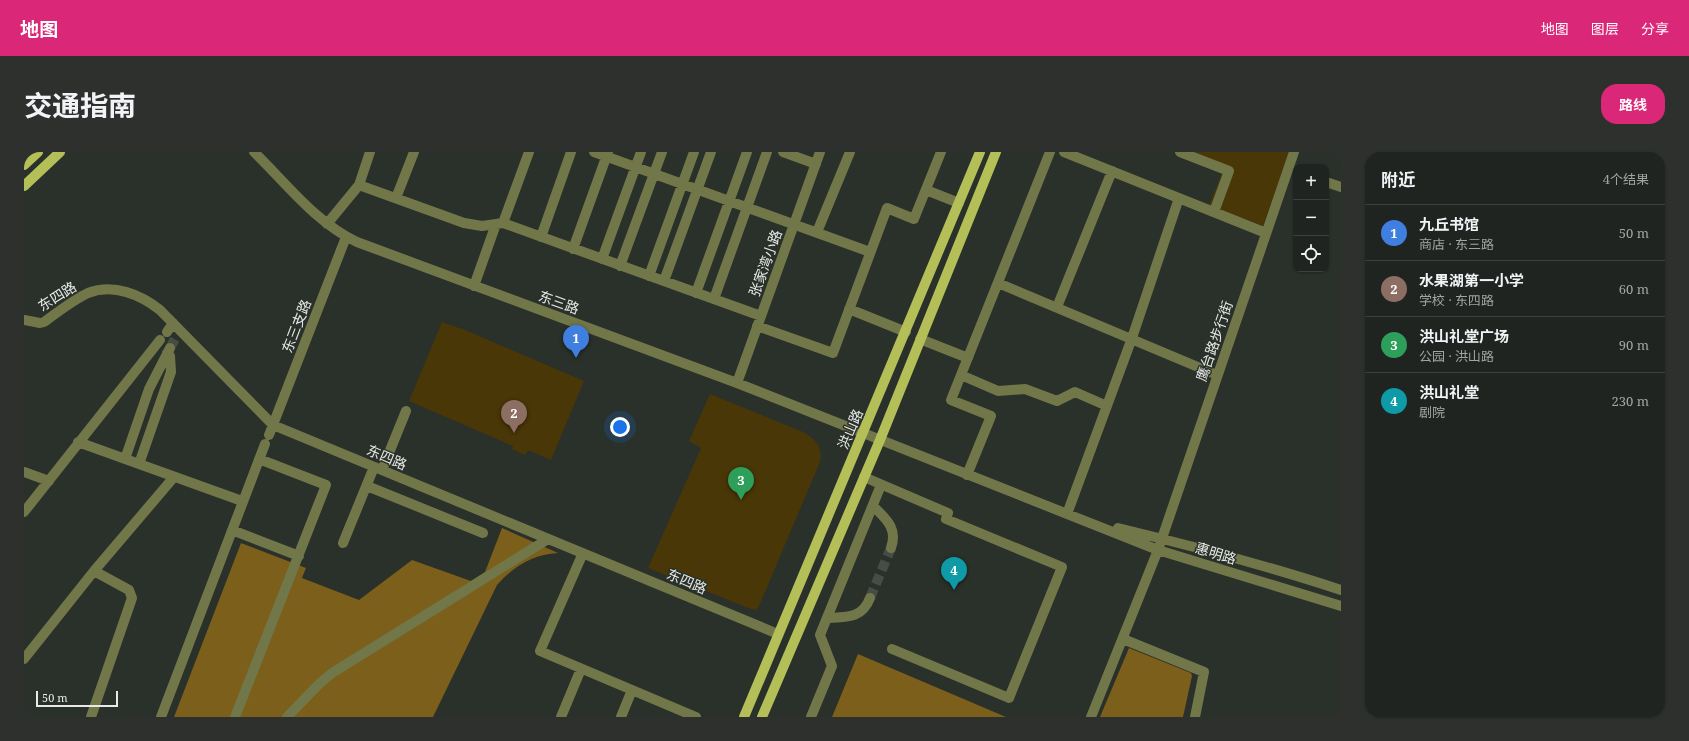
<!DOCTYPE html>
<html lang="zh">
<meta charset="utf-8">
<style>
body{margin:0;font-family:"Noto Serif","Noto Sans SC",serif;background:#2d302d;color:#f1f3f6}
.controls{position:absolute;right:12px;top:12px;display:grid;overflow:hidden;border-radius:8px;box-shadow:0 1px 3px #0004}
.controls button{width:36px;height:36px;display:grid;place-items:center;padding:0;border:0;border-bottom:1px solid #3d413e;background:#202420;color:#f1f3f6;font:20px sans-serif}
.scale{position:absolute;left:12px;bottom:10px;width:82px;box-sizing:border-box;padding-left:4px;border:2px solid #e6e9e6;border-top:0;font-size:11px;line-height:14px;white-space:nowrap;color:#e6e9e6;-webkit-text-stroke:3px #2a302a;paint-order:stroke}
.you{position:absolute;left:596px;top:275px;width:14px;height:14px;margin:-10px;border:3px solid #fff;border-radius:50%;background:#1a73e8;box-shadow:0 0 0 6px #1a73e833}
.badge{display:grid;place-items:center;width:26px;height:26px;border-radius:50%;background:#db2777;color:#fff;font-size:13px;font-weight:700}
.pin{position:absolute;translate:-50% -33px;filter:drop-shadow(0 1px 2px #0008)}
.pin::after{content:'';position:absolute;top:21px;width:14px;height:12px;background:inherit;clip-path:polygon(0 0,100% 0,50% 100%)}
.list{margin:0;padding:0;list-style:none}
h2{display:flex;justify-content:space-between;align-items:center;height:52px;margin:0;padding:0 16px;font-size:17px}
h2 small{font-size:13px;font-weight:400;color:#a2a4a5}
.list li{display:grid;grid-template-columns:26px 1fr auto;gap:12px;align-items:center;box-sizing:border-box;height:56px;padding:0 16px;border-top:1px solid #3d413e}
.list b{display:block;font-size:15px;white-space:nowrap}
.list p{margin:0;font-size:13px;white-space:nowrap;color:#a2a4a5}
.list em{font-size:13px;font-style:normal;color:#a2a4a5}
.icon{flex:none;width:22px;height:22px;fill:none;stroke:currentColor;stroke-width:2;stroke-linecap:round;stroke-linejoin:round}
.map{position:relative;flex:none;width:1317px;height:565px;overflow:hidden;border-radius:16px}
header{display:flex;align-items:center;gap:24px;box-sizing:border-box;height:56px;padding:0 20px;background:#db2777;color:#fff}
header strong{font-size:19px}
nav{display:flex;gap:22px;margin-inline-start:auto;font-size:14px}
.intro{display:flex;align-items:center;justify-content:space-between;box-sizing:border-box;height:96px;padding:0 24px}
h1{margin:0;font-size:28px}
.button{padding:10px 18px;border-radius:16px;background:#db2777;color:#fff;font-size:14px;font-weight:700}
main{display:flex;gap:24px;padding:0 24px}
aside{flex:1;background:#202420;border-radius:16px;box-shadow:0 1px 3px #0004}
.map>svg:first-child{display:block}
.green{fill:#4a3707}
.forest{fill:#7b5f1b}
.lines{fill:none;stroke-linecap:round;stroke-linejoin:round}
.minor-tunnel{stroke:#464c46;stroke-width:10;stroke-dasharray:10 5;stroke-linecap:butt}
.minor{stroke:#717748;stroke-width:10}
.major{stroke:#b4bf58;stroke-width:10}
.labels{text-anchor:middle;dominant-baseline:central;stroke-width:3;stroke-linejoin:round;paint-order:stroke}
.street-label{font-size:14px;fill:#e6e9e6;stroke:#2a302a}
</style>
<header>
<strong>地图</strong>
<nav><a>地图</a><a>图层</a><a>分享</a></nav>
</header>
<div class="intro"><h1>交通指南</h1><a class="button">路线</a></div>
<main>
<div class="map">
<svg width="1317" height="565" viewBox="0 0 1317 565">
<rect width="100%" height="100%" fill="#2a302a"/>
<!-- green -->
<path class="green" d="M1166,0H1265L1239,74L1185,53L1201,14Z
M418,170L441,178L560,229L527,308L504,298L501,303L488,297L489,294L385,249Z
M686,242L779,280C792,287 799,295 796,310L735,454L732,458L727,457L624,416L677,296L665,289Z"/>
<!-- forest -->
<path class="forest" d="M478,376L534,401C509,402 489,415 473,433L409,565H150L217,391L282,416L278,426L335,448L388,408L447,429L461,420Z
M1105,496L1167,521L1168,524L1159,565H1076Z
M834,502L982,565H808Z"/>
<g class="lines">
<!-- minor-tunnel -->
<path class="minor-tunnel" d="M146,196L151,187
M846,446L867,396"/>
<!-- minor -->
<path class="minor" d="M230,0C262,31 292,71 333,90L713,231L1134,398L1317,454
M505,0L479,71L737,164
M570,0L846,100
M759,0L792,12
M1040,0L1242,81
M1156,0L1205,19L1190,60
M1302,30L1317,35
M335,33L346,0
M902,38L935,51
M372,46L390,0
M303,72L335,33L440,71L458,74L479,71
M793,80L826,0
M517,85L547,0
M549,97L584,0
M578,107L617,0
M596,114L638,0
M625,124L670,0
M640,129L687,0
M974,131L1193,223
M450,134L472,72
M672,141L723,0
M690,147L743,0
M1033,155L1088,19
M825,157L882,180
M0,168L16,171L20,170C34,160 49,148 64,141C90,131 117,143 136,158L249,273L754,482
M733,174L809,201L863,56L890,67L917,0
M143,180L149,171
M896,187L944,206
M937,223L974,239L1001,237L1033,249L1051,240L1083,254
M713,231L796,0
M245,283L322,85
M54,290L218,349
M101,307L125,237L146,196
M115,312L147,220L146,204L143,201
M358,318L382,259
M0,320L25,329
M943,323L967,264L927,248L1026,0
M840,325L924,361L922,367L1038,415L985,546L868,497
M343,334L459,381
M849,354C862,367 874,376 867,396
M0,360L136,188
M1043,362L1108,186L1155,46
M1094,376C1169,394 1244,414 1317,438
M208,378L275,404
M319,391L350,315
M559,401L516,499L672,565
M803,466C822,465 838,467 846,446
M1099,487L1180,520L1171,565
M0,507L70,419L150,325
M67,565L108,446L105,438L70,419
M137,565L241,292
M211,565L302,333L235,307
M263,565L295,532L308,521L524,387
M537,565L557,517
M597,565L608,538
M787,565L808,514L796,483L857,333
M1067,565L1134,398L1270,0"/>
<!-- major -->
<path class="major" d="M0,13L14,0
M0,34L36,0
M720,565L956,0
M738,565L856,288L972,0"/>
</g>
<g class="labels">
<!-- street labels -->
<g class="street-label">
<text transform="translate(741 111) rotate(-70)">张家湾小路</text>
<text transform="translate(33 144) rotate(-32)">东四路</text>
<text transform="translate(535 150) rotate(20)">东三路</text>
<text transform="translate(272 174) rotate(-69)">东三支路</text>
<text transform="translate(1190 189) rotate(-71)">鹰台路步行街</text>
<text transform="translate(826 277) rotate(-67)">洪山路</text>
<text transform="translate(363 305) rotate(23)">东四路</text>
<text transform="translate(1192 401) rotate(17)">惠明路</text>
<text transform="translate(663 429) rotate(23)">东四路</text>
</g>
</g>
</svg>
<div class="controls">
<button>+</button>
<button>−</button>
<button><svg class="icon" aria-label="locate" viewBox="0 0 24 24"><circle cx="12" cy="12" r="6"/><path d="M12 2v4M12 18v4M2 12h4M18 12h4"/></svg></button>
</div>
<div class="scale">50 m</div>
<div class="you"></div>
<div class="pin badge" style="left:552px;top:206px;background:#3f7fe0">1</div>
<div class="pin badge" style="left:490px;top:281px;background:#8d6e63">2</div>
<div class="pin badge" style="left:717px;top:348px;background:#2e9e5b">3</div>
<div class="pin badge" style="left:930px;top:438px;background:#0f9aa8">4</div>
</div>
<aside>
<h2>附近<small>4个结果</small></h2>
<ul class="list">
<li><span class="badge" style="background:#3f7fe0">1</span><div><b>九丘书馆</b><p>商店 · 东三路</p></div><em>50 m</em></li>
<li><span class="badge" style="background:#8d6e63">2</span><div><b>水果湖第一小学</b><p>学校 · 东四路</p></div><em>60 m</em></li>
<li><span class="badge" style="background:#2e9e5b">3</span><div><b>洪山礼堂广场</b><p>公园 · 洪山路</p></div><em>90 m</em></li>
<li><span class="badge" style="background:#0f9aa8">4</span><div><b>洪山礼堂</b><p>剧院</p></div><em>230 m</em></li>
</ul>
</aside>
</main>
